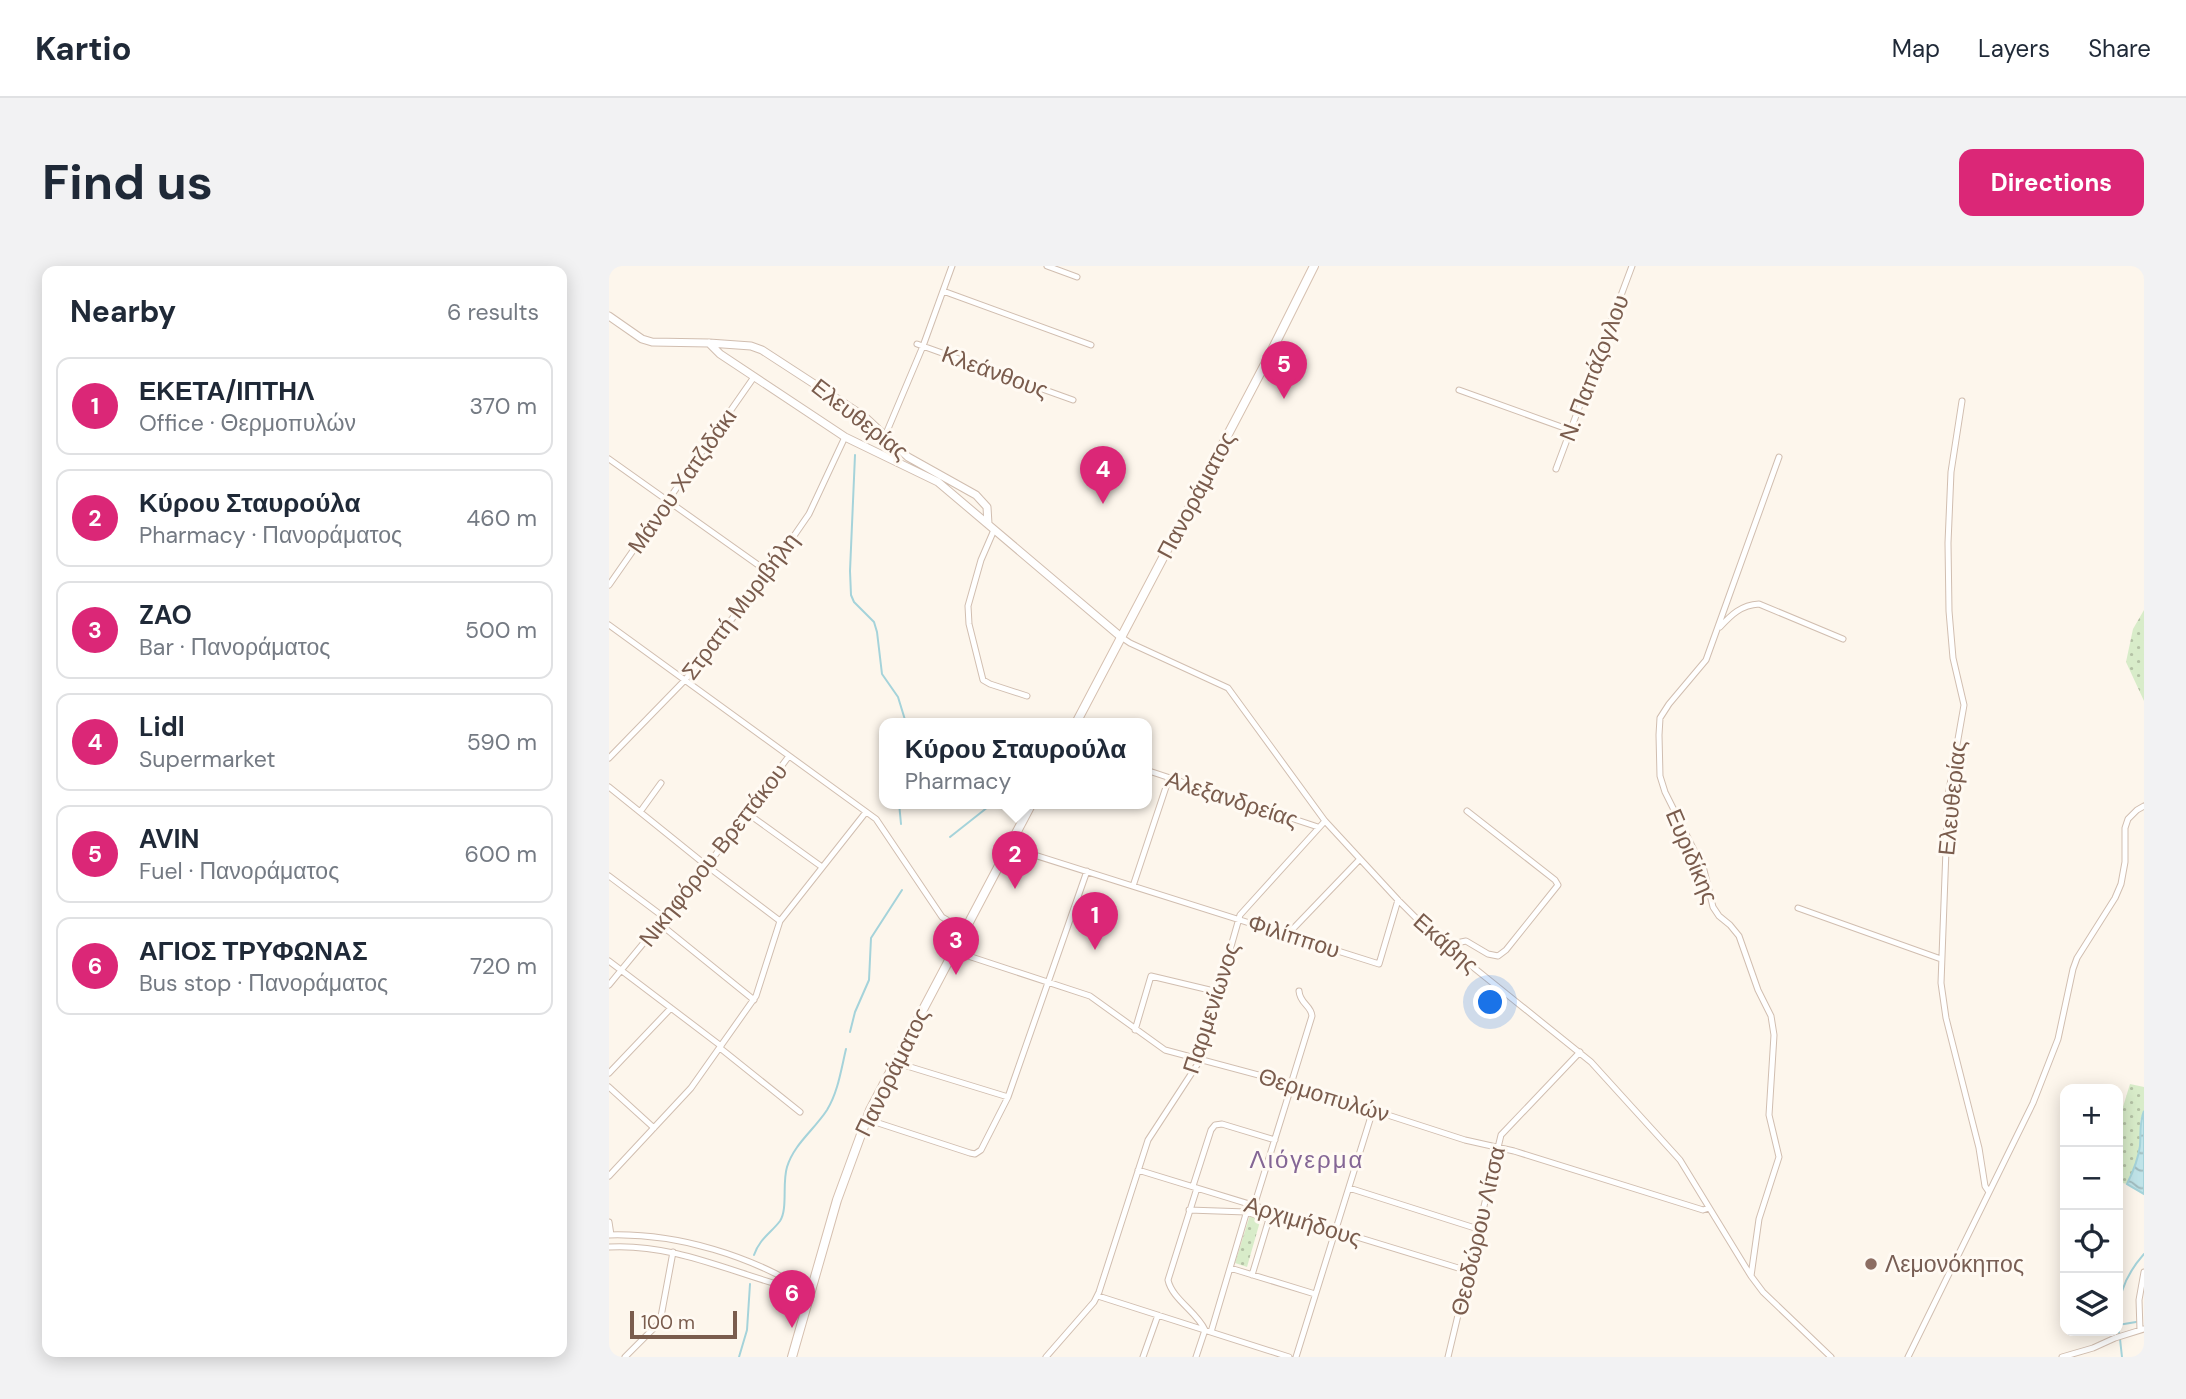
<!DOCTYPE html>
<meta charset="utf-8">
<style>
body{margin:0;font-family:"DM Sans",sans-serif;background:#f2f2f3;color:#1f2937}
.controls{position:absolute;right:21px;bottom:21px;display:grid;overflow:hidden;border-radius:14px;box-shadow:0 4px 18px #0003}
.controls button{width:63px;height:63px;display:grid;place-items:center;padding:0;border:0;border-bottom:2px solid #e0e1e3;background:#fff;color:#1f2937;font:35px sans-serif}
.scale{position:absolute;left:21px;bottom:18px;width:107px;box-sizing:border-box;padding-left:7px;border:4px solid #7a5c4d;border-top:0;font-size:19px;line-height:24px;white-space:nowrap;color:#7a5c4d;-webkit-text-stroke:5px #fffaf3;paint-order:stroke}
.you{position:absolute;left:882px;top:737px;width:24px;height:24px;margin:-18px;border:5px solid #fff;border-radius:50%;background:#1a73e8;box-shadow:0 0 0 10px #1a73e833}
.badge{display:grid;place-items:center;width:46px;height:46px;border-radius:50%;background:#db2777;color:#fff;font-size:23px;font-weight:700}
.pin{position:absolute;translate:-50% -58px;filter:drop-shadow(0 2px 4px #0008)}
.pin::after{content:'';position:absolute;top:37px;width:24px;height:21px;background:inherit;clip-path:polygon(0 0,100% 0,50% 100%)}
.popup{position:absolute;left:270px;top:452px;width:273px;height:91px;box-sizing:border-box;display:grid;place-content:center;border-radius:14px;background:#fff;filter:drop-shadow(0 2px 5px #0005);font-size:23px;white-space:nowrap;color:#747a83}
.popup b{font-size:26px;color:#1f2937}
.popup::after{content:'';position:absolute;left:50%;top:100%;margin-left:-14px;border:14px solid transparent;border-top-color:#fff}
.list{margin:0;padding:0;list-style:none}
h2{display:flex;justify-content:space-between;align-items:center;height:91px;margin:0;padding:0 28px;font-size:30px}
h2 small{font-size:23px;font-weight:400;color:#747a83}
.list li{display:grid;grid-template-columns:46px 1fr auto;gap:21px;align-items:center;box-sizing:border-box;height:98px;margin:0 14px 14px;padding:0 14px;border:2px solid #e0e1e3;border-radius:14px}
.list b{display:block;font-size:26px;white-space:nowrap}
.list p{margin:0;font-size:23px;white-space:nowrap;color:#747a83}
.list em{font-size:23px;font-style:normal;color:#747a83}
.icon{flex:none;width:38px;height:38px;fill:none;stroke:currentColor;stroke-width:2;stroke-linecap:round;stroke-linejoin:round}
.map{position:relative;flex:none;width:1535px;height:1091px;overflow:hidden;border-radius:14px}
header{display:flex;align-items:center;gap:42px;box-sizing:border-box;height:98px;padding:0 35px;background:#fff;border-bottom:2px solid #e0e1e3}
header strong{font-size:33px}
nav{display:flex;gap:38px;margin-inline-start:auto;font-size:24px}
.intro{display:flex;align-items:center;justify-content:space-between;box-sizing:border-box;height:168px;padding:0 42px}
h1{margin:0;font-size:49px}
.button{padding:18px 32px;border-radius:14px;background:#db2777;color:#fff;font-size:24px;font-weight:700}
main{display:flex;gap:42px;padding:0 42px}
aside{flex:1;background:#fff;border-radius:14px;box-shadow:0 4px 18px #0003}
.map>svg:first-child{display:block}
.grass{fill:url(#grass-dots)}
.water{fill:url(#water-waves);stroke:#a5d3da;stroke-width:2}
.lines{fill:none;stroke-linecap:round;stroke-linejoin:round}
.stream{stroke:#a5d3da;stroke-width:2}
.minor-casing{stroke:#d1beb0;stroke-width:7}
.tertiary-casing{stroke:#d1beb0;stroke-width:9}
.secondary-casing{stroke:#d6c0b0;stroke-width:10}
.minor{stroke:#fff;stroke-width:5}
.tertiary{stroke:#fff;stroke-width:7}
.secondary{stroke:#fff;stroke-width:8}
.education-dot{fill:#8d6e63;stroke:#fffaf3;stroke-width:2.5}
.labels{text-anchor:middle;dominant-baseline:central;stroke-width:6;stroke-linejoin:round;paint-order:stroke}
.street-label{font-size:23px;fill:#7a5c4d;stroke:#fffaf3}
.education-label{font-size:23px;fill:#785e54;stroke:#fffaf3;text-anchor:start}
.neighbourhood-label{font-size:24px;letter-spacing:2px;fill:#846695;stroke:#fffaf3}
</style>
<header>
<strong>Kartio</strong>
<nav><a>Map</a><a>Layers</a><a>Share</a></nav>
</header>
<div class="intro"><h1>Find us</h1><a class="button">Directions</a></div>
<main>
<aside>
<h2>Nearby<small>6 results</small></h2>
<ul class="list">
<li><span class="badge">1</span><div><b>ΕΚΕΤΑ/ΙΠΤΗΛ</b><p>Office · Θερμοπυλών</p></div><em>370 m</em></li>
<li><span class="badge">2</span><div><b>Κύρου Σταυρούλα</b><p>Pharmacy · Πανοράματος</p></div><em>460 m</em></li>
<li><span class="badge">3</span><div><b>ZAO</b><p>Bar · Πανοράματος</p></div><em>500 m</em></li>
<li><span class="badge">4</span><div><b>Lidl</b><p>Supermarket</p></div><em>590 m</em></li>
<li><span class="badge">5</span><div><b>AVIN</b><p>Fuel · Πανοράματος</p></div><em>600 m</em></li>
<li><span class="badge">6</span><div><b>ΑΓΙΟΣ ΤΡΥΦΩΝΑΣ</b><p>Bus stop · Πανοράματος</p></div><em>720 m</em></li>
</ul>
</aside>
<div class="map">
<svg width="1535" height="1091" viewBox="0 0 1535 1091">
<defs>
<pattern id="grass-dots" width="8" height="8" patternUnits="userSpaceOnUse" patternTransform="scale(1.75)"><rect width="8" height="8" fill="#d8ecc9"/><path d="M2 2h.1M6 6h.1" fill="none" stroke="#b4c2a5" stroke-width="1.8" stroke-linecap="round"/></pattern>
<pattern id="water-waves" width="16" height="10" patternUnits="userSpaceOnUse" patternTransform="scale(1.75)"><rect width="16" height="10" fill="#bfe3e8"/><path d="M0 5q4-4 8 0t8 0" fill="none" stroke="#a0bbbe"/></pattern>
</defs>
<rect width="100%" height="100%" fill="#fdf6ec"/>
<!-- grass -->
<path class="grass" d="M1535,344V435L1517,396L1524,363Z
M1521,818L1535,821V845L1531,855V880L1525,905L1518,918L1509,916V857Z
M641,949L652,952L638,1001L626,997Z"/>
<!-- water -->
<path class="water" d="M1535,845V928L1518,918C1524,906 1529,894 1531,880C1532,867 1530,857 1535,845Z"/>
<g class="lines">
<!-- stream -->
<path class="stream" d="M246,189L241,305L242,329L245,336L265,356L268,366L273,408L289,431L297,457
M290,537L292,558
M341,571L384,537
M241,766L246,746L260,714L262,672L293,624
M145,989C151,972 162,967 171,955C179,943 173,917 178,901C185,878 205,864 218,844C229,826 232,804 237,783
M1509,1059L1527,1056
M1510,1068C1507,1035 1513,1013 1535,988
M1511,1073L1513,1091
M130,1091L138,1064L141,1018"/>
<!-- minor casing -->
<g class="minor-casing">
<path id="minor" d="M438,0L468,11
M334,25L482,79
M308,78L464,134
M850,124L961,164
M1353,135L1342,206L1339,277L1340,345L1344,392L1355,439L1339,530L1332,717L1337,752L1370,882L1376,920L1380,926
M276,170L314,80L343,0
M1170,191L1097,394L1060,438L1051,452L1050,469L1051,510L1056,526L1095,604L1104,641L1110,650L1121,659L1130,670L1149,724L1162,750L1165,769L1160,849L1170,891L1150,953L1142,1010L1154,1026L1222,1091
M0,193L159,306
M947,203L1023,0
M385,264L372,294L359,340L360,358L374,414L381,418L418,430
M0,319L145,111
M0,359L267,553L333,651L355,664
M1111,361C1122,349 1132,339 1150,338L1234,373
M512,371L521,377L619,422L716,555L789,634L823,668L982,796L1071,894L1142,1010
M0,492L76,414L169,293L200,248L236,171
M537,504L709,561
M0,521L98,600L171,655
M31,546L52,517
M138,547L213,601
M400,581L770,698L789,634
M0,610L56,652
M524,620L560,512
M1189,642L1332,693
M51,658L145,734
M679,668L751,593
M843,684L852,676L857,675L879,688L889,690L897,684L949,619L946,614L858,545
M344,685L481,730L556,784L683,818L856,874L905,885L1094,944L1100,942
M0,695L112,780
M0,719L98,600L180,490
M526,764L542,710L609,726
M111,782L191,846
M285,796L399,831
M0,807L62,742
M682,818L703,750C702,739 691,738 690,725
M0,821L45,862
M257,853L361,887L366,888L372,884L399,831L478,605
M529,904L859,1005
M0,910L82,822L147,730L171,655L257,546
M584,920L602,864L606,859L613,858L666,874
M740,922L869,963
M645,940L683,818
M580,944L637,946L660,953L643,1009
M0,956L2,969
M0,969C69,967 143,990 201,1027
M0,981C69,977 131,1011 197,1026
M621,1002L706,1028
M489,1030L680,1091
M1531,1064L1530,1034L1535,1006
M602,1066L640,938
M16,1091L51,1056L64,986
M437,1091L485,1036L490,1026L539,874L588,799L631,649L716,555
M534,1091L549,1049
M587,1091L596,1064C588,1046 563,1033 559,1014L588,922
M687,1091L764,844
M839,1091L892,869L971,786
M1299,1091L1424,837L1449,773L1464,703L1468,692L1506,632L1512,618L1516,596V562L1519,553L1528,544L1535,540
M1453,1091L1484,1082L1506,1072L1535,1063"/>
</g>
<!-- tertiary casing -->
<g class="tertiary-casing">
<path id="tertiary" d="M0,50L33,73L43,76L100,77L142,80L153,84L256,151L299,191L367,229L378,241L379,258
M100,77L111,88L236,171L329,216L512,371"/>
</g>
<!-- secondary casing -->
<g class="secondary-casing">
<path id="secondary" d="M467,457L656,98L705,0
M183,1091L228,934L261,844L423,537"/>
</g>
<!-- minor -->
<use href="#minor" class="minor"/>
<!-- tertiary -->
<use href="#tertiary" class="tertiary"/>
<!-- secondary -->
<use href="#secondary" class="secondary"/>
</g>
<!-- markers -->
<circle class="education-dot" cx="1262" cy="998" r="7"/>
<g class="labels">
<!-- street labels -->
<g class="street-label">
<text transform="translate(985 102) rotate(-69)">Ν. Παπάζογλου</text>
<text transform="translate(386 106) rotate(20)">Κλεάνθους</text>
<text transform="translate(251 153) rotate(38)">Ελευθερίας</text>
<text transform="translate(73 215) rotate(-55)">Μάνου Χατζιδάκι</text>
<text transform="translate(587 229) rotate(-62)">Πανοράματος</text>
<text transform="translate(131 340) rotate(-53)">Στρατή Μυριβήλη</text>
<text transform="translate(1343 532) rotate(-84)">Ελευθερίας</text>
<text transform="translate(623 533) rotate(18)">Αλεξανδρείας</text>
<text transform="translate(104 589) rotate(-52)">Νικηφόρου Βρεττάκου</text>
<text transform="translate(1083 590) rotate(67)">Ευριδίκης</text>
<text transform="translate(685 670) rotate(18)">Φιλίππου</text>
<text transform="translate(837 677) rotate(41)">Εκάβης</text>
<text transform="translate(602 742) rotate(-72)">Παρμενίωνος</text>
<text transform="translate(283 806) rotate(-64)">Πανοράματος</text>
<text transform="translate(715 829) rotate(17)">Θερμοπυλών</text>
<text transform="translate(694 955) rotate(17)">Αρχιμήδους</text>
<text transform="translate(869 965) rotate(-77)">Θεοδώρου Λίτσα</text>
</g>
<!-- education labels -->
<g class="education-label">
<text x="1276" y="998">Λεμονόκηπος</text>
</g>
<!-- neighbourhood labels -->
<g class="neighbourhood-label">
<text x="698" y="893">Λιόγερμα</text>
</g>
</g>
</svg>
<div class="controls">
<button>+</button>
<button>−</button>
<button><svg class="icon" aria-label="locate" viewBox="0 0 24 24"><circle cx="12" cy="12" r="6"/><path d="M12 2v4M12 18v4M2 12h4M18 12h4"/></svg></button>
<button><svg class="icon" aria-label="layers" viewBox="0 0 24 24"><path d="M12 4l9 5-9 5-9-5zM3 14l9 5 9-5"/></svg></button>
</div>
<div class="scale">100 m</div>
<div class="you"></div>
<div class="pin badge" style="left:486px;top:684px">1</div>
<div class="pin badge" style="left:406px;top:623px">2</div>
<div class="popup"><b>Κύρου Σταυρούλα</b>Pharmacy</div>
<div class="pin badge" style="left:347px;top:709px">3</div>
<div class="pin badge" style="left:494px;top:238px">4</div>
<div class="pin badge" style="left:675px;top:133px">5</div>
<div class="pin badge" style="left:183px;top:1062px">6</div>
</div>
</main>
